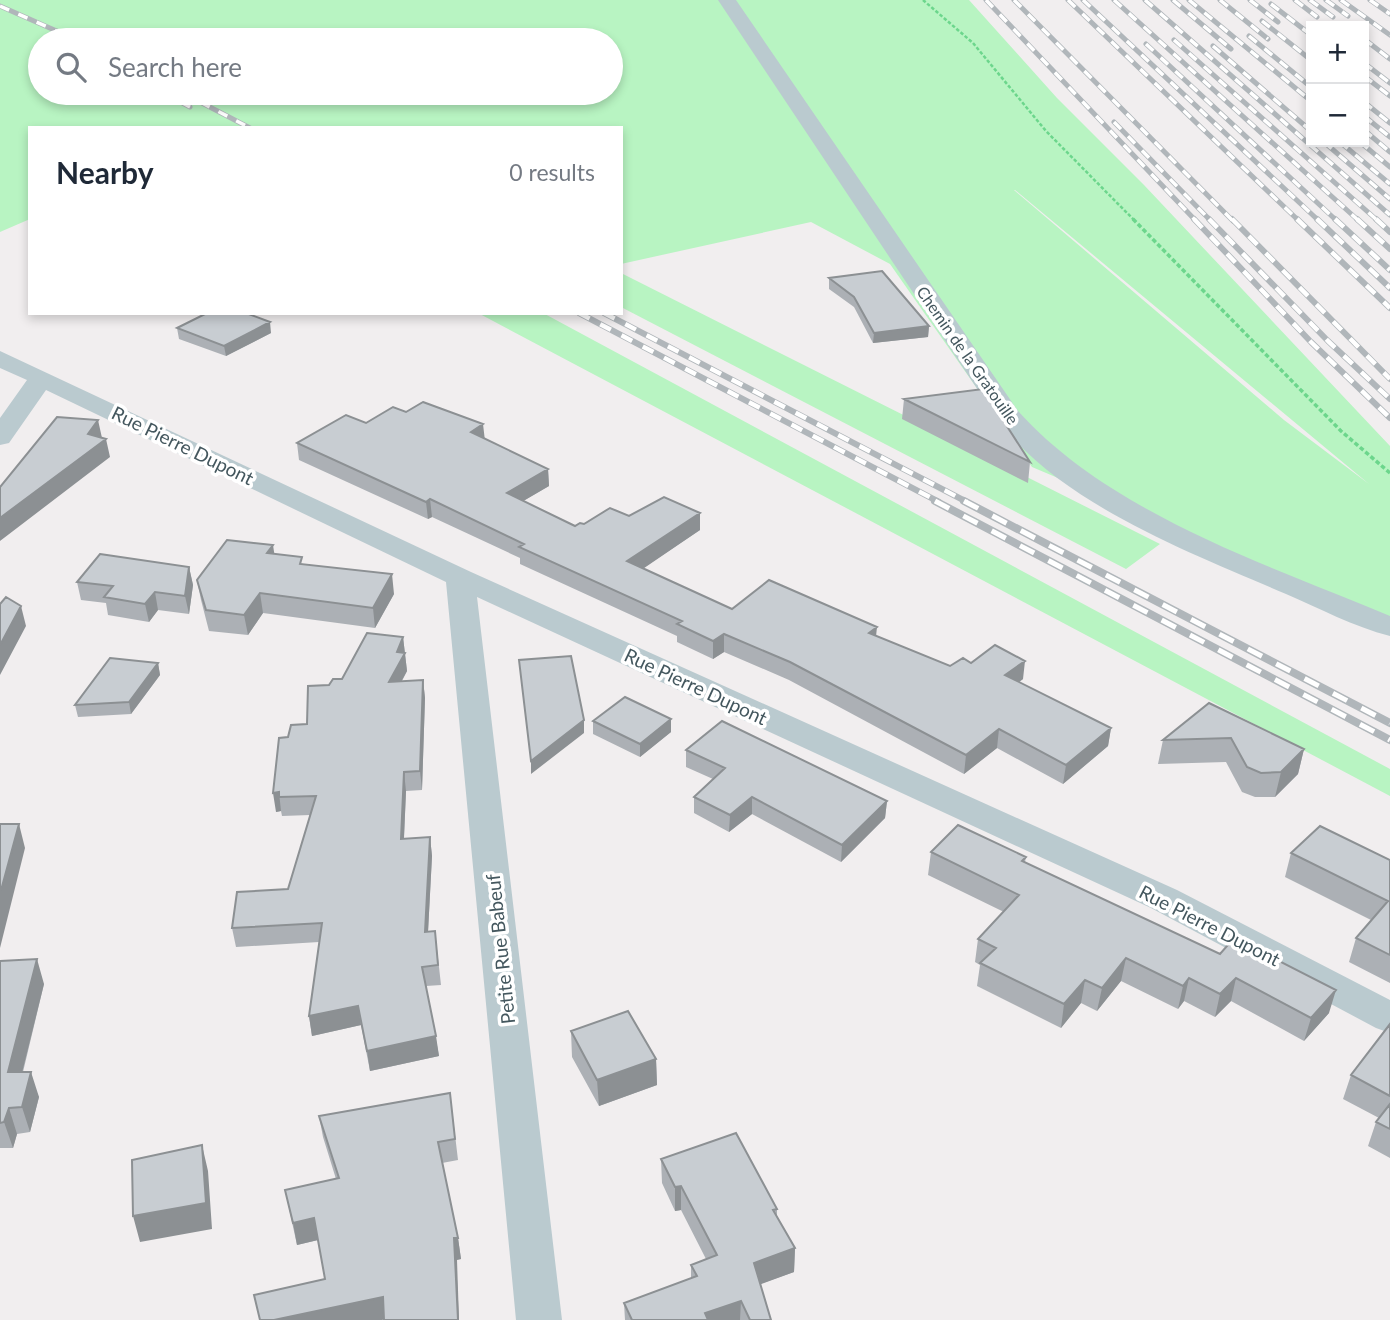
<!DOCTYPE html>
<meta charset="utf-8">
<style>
body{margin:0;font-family:Lato,sans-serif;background:#f6f6f7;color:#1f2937}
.controls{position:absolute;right:21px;top:21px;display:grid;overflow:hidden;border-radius:0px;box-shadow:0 4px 10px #0003}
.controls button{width:63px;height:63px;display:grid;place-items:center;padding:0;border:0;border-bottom:2px solid #e0e1e3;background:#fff;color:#1f2937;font:35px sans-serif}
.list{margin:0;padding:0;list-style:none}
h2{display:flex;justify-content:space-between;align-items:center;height:91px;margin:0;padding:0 28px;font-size:30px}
h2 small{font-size:23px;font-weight:400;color:#747a83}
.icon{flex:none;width:38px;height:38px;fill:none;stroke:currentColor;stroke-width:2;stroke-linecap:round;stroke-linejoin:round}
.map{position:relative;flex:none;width:1390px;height:1320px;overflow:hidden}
.search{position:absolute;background:#fff;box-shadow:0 4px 10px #0003;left:28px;top:28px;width:595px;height:77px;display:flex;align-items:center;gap:18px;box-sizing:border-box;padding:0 24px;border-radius:38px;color:#747a83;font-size:26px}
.panel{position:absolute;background:#fff;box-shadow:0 4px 10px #0003;left:28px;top:126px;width:595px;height:189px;border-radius:0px}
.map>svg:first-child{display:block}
.green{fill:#b8f4c2;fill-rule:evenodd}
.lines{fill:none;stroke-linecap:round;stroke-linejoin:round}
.path-far1{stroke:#6cd68c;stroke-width:2.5;stroke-dasharray:3.5 2;stroke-linecap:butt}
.path{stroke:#6cd68c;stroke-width:3.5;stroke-dasharray:4.5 2.5;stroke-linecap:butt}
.street{fill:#bacacf;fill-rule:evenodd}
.rail-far2-casing{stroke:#b0b6ba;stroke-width:5}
.rail-far1-casing{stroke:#b0b6ba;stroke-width:6}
.rail-casing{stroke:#b0b6ba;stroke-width:8}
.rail-far2{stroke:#fff;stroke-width:3.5;stroke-dasharray:10;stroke-linecap:butt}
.rail-far1{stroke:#fff;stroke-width:4.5;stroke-dasharray:12;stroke-linecap:butt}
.rail{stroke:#fff;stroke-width:5;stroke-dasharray:16;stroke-linecap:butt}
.wall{fill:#acb0b5}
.shaded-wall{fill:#8c9093}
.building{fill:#c8cdd2;stroke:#8c9093;stroke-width:2}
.labels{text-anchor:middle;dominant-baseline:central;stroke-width:7;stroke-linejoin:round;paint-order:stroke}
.far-street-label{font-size:16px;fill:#44575e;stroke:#fff}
.street-label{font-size:19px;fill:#44575e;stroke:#fff}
</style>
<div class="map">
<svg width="1390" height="1320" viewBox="0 0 1390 1320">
<rect width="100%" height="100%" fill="#f1eeef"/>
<!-- green -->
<path class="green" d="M0,0H969L1057,98L1144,185L1390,446V624L1209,542L1032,467L890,264L811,222L621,264V128H30V219L0,232ZM40,40H611V93H40ZM1014,190H1015L1369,484L1284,420Z
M621,273L1160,544L1126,569L621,307Z
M478,313H543L1390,769V796Z"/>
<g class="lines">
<!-- path-far1 -->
<path class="path-far1" d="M923,0L973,43L1046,131L1135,221"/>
<!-- path -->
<path class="path" d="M1133,219L1341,431L1390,473"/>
<!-- street -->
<path class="street" d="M718,0H736L1018,411C1110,513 1265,564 1390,616V636C1354,627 1319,608 1286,594C1193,554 1055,502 996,417Z
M0,351L471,572L1177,890L1390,1000V1033L1376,1028L1151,908L477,597L562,1320H516L446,582L46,390L9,443L0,445V418L27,380L0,368Z"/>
<!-- rail-far2 casing -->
<g class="rail-far2-casing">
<path id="rail-far2" d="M986,0L1196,221
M1014,0L1233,221
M1068,0L1299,221
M1083,0L1319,221
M1114,0L1359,221
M1145,0L1390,215
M1173,0L1231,49
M1189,0L1311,101
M1220,0L1268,39
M1250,0L1278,22
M1295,0L1317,17
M1310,0L1333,17
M1326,0L1348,16
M1341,0L1390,35
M1370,0L1390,14
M1271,4L1311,35
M0,6L77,40
M1262,21L1311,60
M1249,36L1311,87
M1364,39L1390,59
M1174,40L1378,221
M1146,44L1337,221
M1213,46L1311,131
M1364,63L1390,83
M1364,76L1390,96
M164,93L190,107
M183,93L250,128
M1364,102L1390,123
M1364,116L1390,137
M1114,122L1211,221
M1364,130L1390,152
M1324,142L1390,199
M1340,142L1390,184
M1360,142L1390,167"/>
</g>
<!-- rail-far1 casing -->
<g class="rail-far1-casing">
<path id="rail-far1" d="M1194,219L1311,342L1390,418
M1209,219L1328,341L1390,399
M1232,219L1390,379
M1297,219L1390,308
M1317,219L1390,288
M1335,219L1390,270
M1357,219L1390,249
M1376,219L1390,232
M579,313L939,502
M604,313L967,502"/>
</g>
<!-- rail casing -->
<g class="rail-casing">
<path id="rail" d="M935,501L1390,740
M964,501L1390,723"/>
</g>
<!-- rail-far2 -->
<use href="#rail-far2" class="rail-far2"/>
<!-- rail-far1 -->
<use href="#rail-far1" class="rail-far1"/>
<!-- rail -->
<use href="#rail" class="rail"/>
</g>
<!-- wall -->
<path class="wall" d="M829,278L929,326L928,337L873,343L854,307L829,289Z
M177,328L271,333L226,356L179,339Z
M904,399L1030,462L1028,483L902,419Z
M406,412L484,439L548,469L549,486L523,501L575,526L629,516L700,530L643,568L732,609L876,636L950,666L971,663L1023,679L1019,682L1111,728L1108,746L1063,784L997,748L964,774L789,680L724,652L713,659L677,642V636L520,564V558L432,517L428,519L299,460L297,443Z
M274,554L303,564L394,594L375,628L263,613L248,635L209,631L201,600L197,580Z
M189,567L193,585L189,614L158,610L149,622L108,615L106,603L81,600L77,582Z
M403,637L407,671L402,681L423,680L425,698L422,790L406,791L404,839L430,837L432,856L428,932L435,931L441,985L426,986L439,1056L370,1071L361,1025L312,1036L309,1016L319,942L236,947L232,928L288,889L310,815L282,816L281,811L276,812L288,737L307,724L329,685L342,679Z
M158,663L160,675L131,714L78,717L75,705Z
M1209,703L1304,749L1298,774L1275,797H1255L1242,792L1226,762L1158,764L1163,740Z
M593,721L671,732L640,757L593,734Z
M686,750L887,801L885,818L841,862L752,814L729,832L694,813V797L713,779L686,767Z
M931,852L1026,857L1025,862L1329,1013L1304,1041L1231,1001L1215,1017L1184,1001L1178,1009L1121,981L1097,1011L1081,1003L1061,1028L977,986L980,965L975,962L978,939L1004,912L928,875Z
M1291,853L1390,860V983L1349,962L1356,938L1371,920L1285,877Z
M0,961L44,984L23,1072L39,1097L30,1132L17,1134L13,1148H0Z
M1390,1024V1158L1368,1146L1376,1122L1379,1118L1343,1099L1351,1075Z
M571,1031L656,1059L657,1085L599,1106L572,1057Z
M450,1093L458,1160L442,1163L458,1238L461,1259L325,1279L318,1240L297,1245L285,1190L336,1179L323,1137L319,1116Z
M661,1159L777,1209V1216L795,1248L794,1272L760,1284L771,1320H625L624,1303L691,1279V1265L706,1259L681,1210L675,1211L662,1183Z"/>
<!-- shaded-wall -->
<path class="shaded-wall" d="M270,322L271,333L226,356L224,346Z
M929,326L928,337L873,343L874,333Z
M98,420L102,438L106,439L110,457L0,541V518L88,434Z
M483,424L485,441L471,432Z
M548,469L549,486L508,510L507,493Z
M430,499L432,517L428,519L426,502Z
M700,513V530L628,579L627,561Z
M273,545L276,565L267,553Z
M189,567L193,585L189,614L185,596Z
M392,574L394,594L375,628L373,608Z
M155,592L158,610L149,622L145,604Z
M260,593L263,613L248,635L244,615Z
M21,606L26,626L0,675V645Z
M877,627L875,646L869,633Z
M724,634V652L713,659V641Z
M403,637L407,671L391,700L389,682L397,652Z
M1025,661L1023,679L1003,694L1005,675Z
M158,663L160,675L131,714L129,702Z
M423,680L425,698L422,790L420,771Z
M671,719V732L640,757V744Z
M584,720V733L531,774V761Z
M1111,728L1108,746L1063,784L1066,765Z
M999,729L997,748L964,774L966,755Z
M1304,749L1298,774L1275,797L1281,772Z
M404,772L406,791L403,858L401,839Z
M279,792L281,811L276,812L273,793Z
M752,797V814L729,832L730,815Z
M887,801L885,818L841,862L842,845Z
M19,824L25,848L0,948V894Z
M430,837L432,856L427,951L425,932Z
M1126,958L1121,981L1097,1011L1102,988Z
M37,959L44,984L16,1097L8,1072Z
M1189,978L1184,1001L1178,1009L1183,986Z
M1236,978L1231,1001L1215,1017L1220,994Z
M1085,980L1081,1003L1061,1028L1064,1004Z
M1336,990L1329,1013L1304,1041L1311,1018Z
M358,1006L361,1025L312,1036L309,1016Z
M436,1036L439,1056L370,1071L367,1051Z
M656,1059L657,1085L599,1106L597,1080Z
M31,1072L39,1097L30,1132L22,1107Z
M9,1108L17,1134L13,1148L4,1122Z
M202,1145L208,1171L212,1229L140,1242L133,1216Z
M681,1186V1210L675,1211V1187Z
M314,1218L318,1240L297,1245L293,1223Z
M454,1238H458L461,1259L457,1260L459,1320H458Z
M795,1248L794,1272L753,1287L754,1263Z
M383,1297L386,1319L382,1320H274Z
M741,1301L740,1320H705V1313Z"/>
<!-- building -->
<path class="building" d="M882,271L929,326L874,333L854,297L829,278Z
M207,313H246L270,322L224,346L177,328Z
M983,389L1030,462L904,399Z
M423,402L483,424L471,432L548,469L507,493L575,526L580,523L584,524L610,508L629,516L664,497L700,513L627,561L732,609L769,580L877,627L869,633L950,666L963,658L971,663L995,645L1025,661L1005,675L1111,728L1066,765L999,729L966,755L790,662L724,634L713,641L677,624L682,621L519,547L524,544L430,499L426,502L297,443L346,415L366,423L393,407L406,412Z
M57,417L98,420L88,434L106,439L0,518V487Z
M227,540L273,545L267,553L302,557L300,564L392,574L373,608L260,593L244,615L206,610L197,580Z
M100,554L189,567L185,596L155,592L145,604L104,597L113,586L77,582Z
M6,597L21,606L0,645V604Z
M367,633L403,637L397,652L405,653L389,682L423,680L420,771L404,772L401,839L430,837L425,932L435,931L438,965L422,967L436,1036L367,1051L358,1006L309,1016L322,923L232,928L237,892L288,889L316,796L279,797V792L273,793L279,738L288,737L291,725L307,724L308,686L329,685L333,679H342Z
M571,656L584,720L531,761L519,660Z
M110,658L158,663L129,702L75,705Z
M625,697L671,719L640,744L593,721Z
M1209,703L1304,749L1281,772L1261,773L1247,767L1231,738L1163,740Z
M722,721L887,801L842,845L752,797L730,815L694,797L725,768L686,750Z
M0,824H19L0,894Z
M958,825L1026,857L1022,861L1220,954L1234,938L1336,990L1311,1018L1236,978L1220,994L1189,978L1183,986L1126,958L1102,988L1085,980L1064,1004L980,963L996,948L978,939L1019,895L931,852Z
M1320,826L1390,860V955L1356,938L1388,901L1291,853Z
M37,959L8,1072H31L22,1107L9,1108L4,1122L0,1123V961Z
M628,1011L656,1059L597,1080L571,1031Z
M1390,1024V1096L1351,1075Z
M450,1093L455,1139L438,1142L458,1238H454L458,1320H384L383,1297L274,1320H260L254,1295L325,1279L314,1218L293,1223L285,1190L339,1178L319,1116Z
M1390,1104V1129L1376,1122Z
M736,1133L777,1209L773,1210L795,1248L754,1263L771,1320H750L741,1301L705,1313L708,1320H632L624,1303L697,1276L691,1265L717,1255L681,1186L675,1187L661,1159Z
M202,1145L206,1203L133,1216L132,1160Z"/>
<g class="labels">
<!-- far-street labels -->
<g class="far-street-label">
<text transform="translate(968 355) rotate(55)">Chemin de la Gratouille</text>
</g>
<!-- street labels -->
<g class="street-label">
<text transform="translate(183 445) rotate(26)">Rue Pierre Dupont</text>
<text transform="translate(696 686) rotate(25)">Rue Pierre Dupont</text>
<text transform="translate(1210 925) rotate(27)">Rue Pierre Dupont</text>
<text transform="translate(500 949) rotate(-96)">Petite Rue Babeuf</text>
</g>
</g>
</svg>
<div class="controls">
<button>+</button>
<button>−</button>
</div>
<div class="search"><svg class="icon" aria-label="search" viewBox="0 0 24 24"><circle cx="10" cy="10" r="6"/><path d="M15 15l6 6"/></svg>Search here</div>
<section class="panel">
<h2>Nearby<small>0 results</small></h2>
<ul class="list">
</ul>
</section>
</div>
